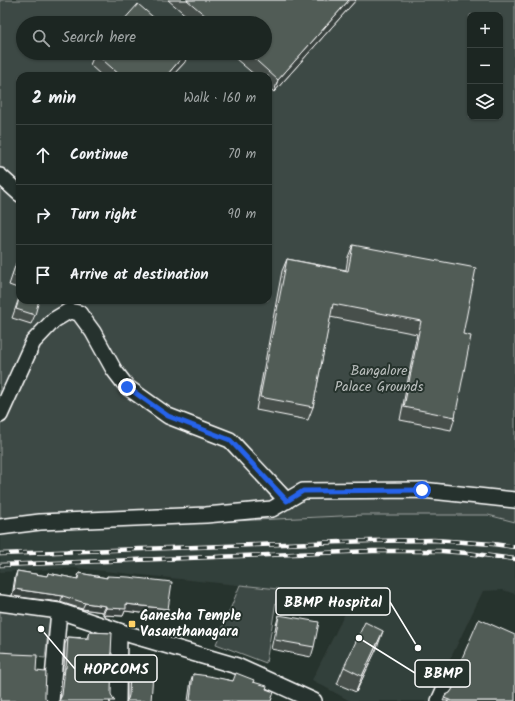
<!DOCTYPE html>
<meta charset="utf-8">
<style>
body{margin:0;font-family:Kalam,sans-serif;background:#252e2a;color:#f1f3f6}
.controls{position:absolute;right:12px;top:12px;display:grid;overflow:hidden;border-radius:8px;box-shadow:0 1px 3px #0004}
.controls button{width:36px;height:36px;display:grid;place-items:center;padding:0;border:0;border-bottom:1px solid #3a4340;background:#1c2622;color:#f1f3f6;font:20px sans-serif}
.stop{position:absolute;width:12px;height:12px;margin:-9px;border:3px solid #2563eb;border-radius:50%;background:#fff}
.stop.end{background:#2563eb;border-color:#fff;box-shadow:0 1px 4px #0008}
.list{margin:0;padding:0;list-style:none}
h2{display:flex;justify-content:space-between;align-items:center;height:52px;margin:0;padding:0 16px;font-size:17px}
h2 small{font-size:13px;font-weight:400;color:#a0a5a5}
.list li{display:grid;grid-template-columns:26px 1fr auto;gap:12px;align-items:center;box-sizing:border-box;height:60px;padding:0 16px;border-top:1px solid #3a4340}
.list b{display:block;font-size:15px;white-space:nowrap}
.list em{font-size:13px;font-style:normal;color:#a0a5a5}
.icon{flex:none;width:22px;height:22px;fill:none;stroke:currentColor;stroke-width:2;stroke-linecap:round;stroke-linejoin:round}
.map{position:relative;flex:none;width:515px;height:701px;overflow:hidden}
.search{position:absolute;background:#1c2622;box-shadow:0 1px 3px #0004;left:16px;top:16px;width:256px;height:44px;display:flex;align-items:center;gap:10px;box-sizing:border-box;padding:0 14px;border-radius:22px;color:#a0a5a5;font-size:15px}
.panel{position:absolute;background:#1c2622;box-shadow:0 1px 3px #0004;left:16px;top:72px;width:256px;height:232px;border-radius:12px}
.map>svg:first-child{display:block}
.built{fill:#333f3a}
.green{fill:#3e4944;stroke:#9ea4a2;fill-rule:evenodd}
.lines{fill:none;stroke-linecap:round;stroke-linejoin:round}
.minor-casing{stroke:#fff;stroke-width:18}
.minor{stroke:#26332d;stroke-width:15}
.rail-casing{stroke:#fff;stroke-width:4.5}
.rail{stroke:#26332d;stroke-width:3;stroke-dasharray:9;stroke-linecap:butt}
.wall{fill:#464f4b;stroke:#fff}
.shaded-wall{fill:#39403d;stroke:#fff}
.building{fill:#515c57;stroke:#fff}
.route{stroke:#2563eb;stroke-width:5}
.poi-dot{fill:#ffd166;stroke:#26332d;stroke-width:1.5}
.labels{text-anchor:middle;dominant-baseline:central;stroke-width:4;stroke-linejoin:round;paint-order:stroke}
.park-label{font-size:14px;fill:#bbbfbe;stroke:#26332d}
.poi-label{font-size:14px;font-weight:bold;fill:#fff;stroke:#26332d;text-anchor:start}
.leader{fill:none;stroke:#fff;stroke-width:1.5}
.callout-dot{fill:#fff;stroke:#26332d;stroke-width:1.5}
.callout{fill:#26332d;stroke:#fff;stroke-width:1.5}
.callout-label{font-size:15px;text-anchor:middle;font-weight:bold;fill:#fff}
</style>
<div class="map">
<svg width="515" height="701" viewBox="0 0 515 701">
<rect width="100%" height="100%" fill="#26332d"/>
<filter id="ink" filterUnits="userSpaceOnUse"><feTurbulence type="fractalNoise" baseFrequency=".025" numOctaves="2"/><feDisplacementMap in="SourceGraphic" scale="8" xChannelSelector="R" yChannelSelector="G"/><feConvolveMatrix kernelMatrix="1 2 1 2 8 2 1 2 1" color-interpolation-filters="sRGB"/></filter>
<g filter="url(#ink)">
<!-- built -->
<path class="built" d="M362,515H489L515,522V594L503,590L483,591L430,701H350L312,680L353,597L75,568L0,572V532Z"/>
<!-- green -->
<path class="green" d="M0,0H515V522L488,515H362L0,532ZM470,15H500V117H470ZM23,23H265V53H23ZM20,76H268V300H20Z
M240,585L278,589L266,663L216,644Z
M0,611L50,616L45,658L0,653Z"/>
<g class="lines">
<!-- minor casing -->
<g class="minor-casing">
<path id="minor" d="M0,176L20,194
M0,415L33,342L54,320L69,311L79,313L93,332L114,370L127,387L168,416L230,440L287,501
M0,527L40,522L206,515L272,509L303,491L422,490L515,500
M0,603L59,611L131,635L237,666L314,701
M51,701L59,611
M118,701L119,631
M439,701L443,692L448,687"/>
</g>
<!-- minor -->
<use href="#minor" class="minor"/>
<!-- rail casing -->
<g class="rail-casing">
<path id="rail" d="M0,554L370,541L434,540L493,544L515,547
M0,565L373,551H442L467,553L515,559"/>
</g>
<!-- rail -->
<use href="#rail" class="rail"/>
</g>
<!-- wall -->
<path class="wall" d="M168,0H356L274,92L268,87V76H256L229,53H265V23H195Z
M95,53L185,62L172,76H102L90,65Z
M353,245L463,334L455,417L451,430L400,420L417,334L330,317L313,407L308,420L256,410L282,271L287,259L346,270L348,257Z
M18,258L20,259V289L9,285Z
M20,295V300L35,315L31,324L12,318Z
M17,571L47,576L48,573L77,579L79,573L107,578V576L166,616L125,611L123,616L103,615V612L82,609L60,602L12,596L15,577Z
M279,615L314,647L311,657L271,649L276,625Z
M89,632L112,633L60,699L62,674L64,671L65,644L68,637L87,638Z
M377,648L356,692L337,684L344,667Z
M459,665L515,701H443L446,695L450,693L452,690L456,683L453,680Z
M130,673L151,701L127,700V679Z
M193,674L233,681L253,682L266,689L271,701H188L191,680Z"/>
<!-- shaded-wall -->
<path class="shaded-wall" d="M349,0H356L274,92L278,80Z
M186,53H188L185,62L172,76H166Z
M14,589L63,596L60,602L12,596Z
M85,603L106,606L103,612L82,609Z
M126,604L168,609L166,616L125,611L123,616L103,615L106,608Z
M383,631L377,648L356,692L362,676Z"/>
<!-- building -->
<path class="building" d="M187,0H349L278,80L248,53H265V23H214Z
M138,4L160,23H121Z
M95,53H186L166,76H121Z
M353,245L476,268L463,334L471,336L455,417L404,407L421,321L333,304L313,407L260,397L287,259L348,271Z
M18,258L20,259V278L12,275Z
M20,296V300H39L35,315L16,309Z
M17,571L47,576L48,573L78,579L79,573L107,578V576L128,577L172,582L168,609L126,604V609L106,608V606L85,603L63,596L14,589Z
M279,615L319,622L314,647L275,640Z
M479,619L515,635V701H452L444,698L446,695L450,693L452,690L456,682L462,675V670L459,665Z
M365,622L383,631L362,676L344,667Z
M89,632L112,633L111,653H112L111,694L113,699L115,701H59L62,695L65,668H66L68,637L89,639Z
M0,652L14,653L13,654L37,655L36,671L46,672L45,694V698L48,701H0Z
M130,673L153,674L151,701H126L128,699L129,695Z
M236,673L254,680L253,682L267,686L266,689L274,692L271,701H190L193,674L209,676L233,681Z"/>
</g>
<g class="lines" filter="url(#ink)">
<!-- route -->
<path class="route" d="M127,387L168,416L230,440L287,501L303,491L422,490"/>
</g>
<!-- markers -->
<rect class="poi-dot" x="128" y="620" width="8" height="8" rx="2"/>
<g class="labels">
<!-- park labels -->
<g class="park-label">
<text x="379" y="371">Bangalore<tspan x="379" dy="16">Palace Grounds</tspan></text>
</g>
<!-- poi labels -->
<g class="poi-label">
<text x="140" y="616">Ganesha Temple<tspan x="140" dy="16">Vasanthanagara</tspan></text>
</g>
</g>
<!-- callouts -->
<path class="leader" d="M418 648L390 602M41 629L75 669M359 638L415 673"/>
<g class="callout-dot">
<circle cx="418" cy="648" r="4"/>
<circle cx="41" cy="629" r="4"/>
<circle cx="359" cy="638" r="4"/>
</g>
<g class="callout">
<rect x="276" y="588" width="114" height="27" rx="4"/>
<rect x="75" y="655" width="82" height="27" rx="4"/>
<rect x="415" y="660" width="55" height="27" rx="4"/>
</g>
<g class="callout-label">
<text x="333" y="607">BBMP Hospital</text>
<text x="116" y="674">HOPCOMS</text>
<text x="443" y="678">BBMP</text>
</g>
</svg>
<div class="controls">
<button>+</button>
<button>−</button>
<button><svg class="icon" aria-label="layers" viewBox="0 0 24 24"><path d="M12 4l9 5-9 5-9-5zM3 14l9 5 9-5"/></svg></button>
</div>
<div class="stop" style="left:422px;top:490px"></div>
<div class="stop end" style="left:127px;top:387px"></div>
<div class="search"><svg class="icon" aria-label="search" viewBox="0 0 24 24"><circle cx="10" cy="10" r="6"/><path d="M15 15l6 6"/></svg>Search here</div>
<section class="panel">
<h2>2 min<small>Walk · 160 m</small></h2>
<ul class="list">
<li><svg class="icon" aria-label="ahead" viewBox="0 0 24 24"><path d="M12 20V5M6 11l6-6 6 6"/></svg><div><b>Continue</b></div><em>70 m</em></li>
<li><svg class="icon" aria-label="right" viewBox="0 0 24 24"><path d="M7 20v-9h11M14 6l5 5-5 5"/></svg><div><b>Turn right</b></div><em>90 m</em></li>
<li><svg class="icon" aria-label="arrive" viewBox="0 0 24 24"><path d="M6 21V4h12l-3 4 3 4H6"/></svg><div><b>Arrive at destination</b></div></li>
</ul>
</section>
</div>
